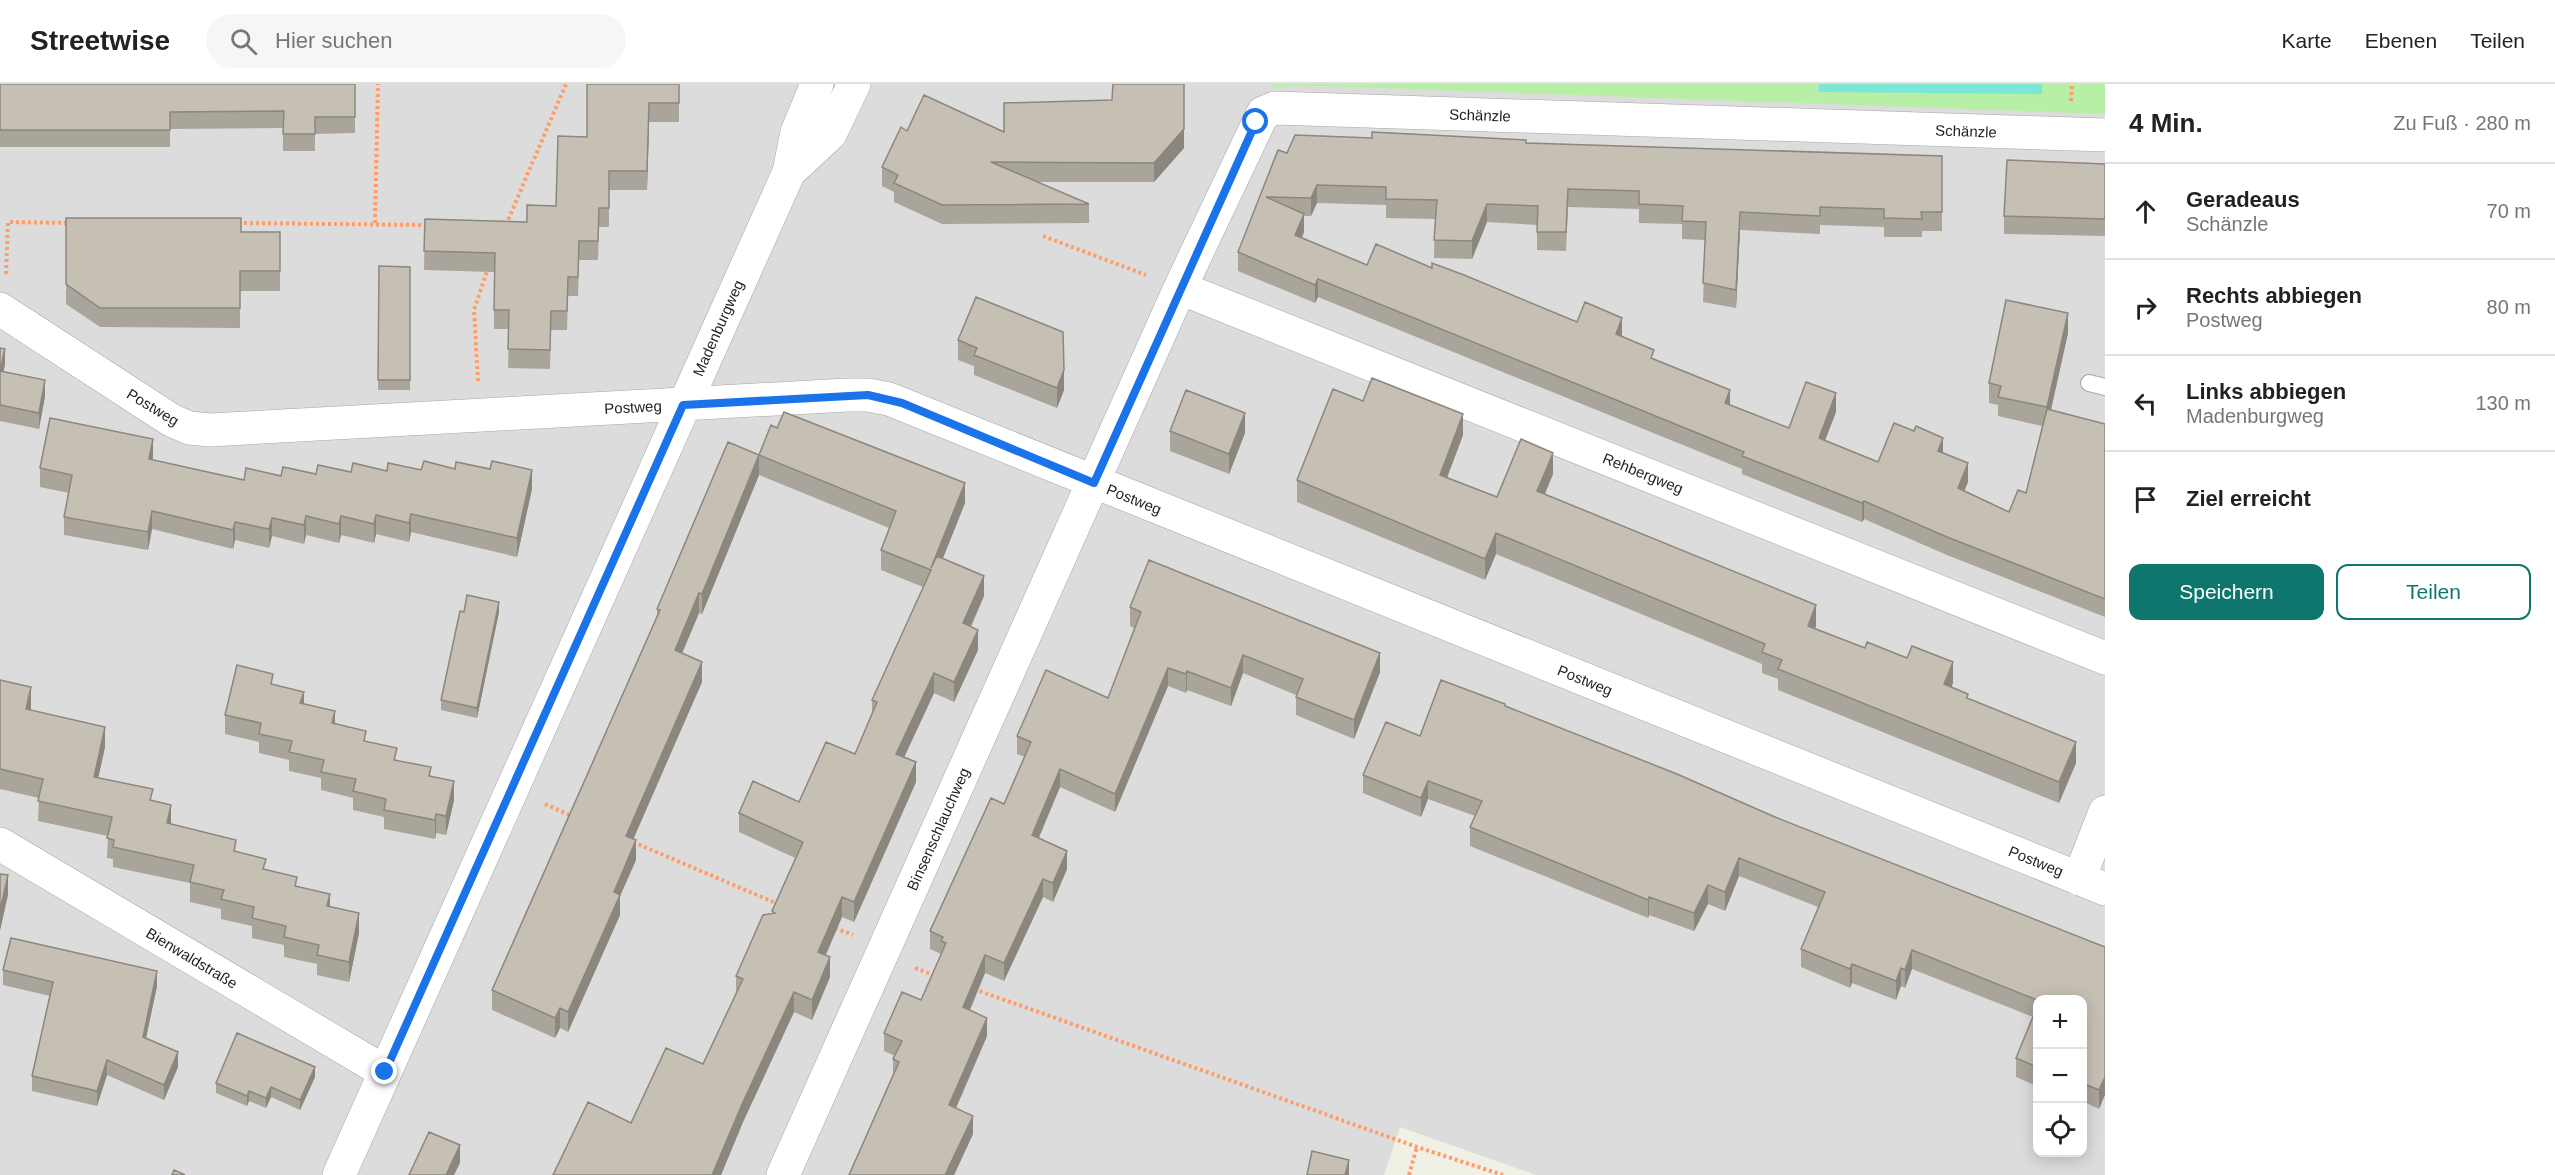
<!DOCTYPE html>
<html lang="de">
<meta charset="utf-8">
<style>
body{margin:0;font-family:Helvetica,sans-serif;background:#f6f6f6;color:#222}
.controls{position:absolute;right:18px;bottom:18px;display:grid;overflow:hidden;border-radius:12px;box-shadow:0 3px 15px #0003}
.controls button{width:54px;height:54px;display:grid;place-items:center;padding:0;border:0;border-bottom:2px solid #e0e0e0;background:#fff;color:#222;font:30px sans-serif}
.stop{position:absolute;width:18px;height:18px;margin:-14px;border:4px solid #1a73e8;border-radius:50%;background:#fff}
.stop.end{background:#1a73e8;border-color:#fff;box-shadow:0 2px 6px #0008}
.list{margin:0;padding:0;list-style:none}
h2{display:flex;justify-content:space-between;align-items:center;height:78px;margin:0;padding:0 24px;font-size:26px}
h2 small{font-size:20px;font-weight:400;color:#767676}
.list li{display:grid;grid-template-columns:39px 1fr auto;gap:18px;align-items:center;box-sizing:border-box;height:96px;padding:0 24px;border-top:2px solid #e0e0e0}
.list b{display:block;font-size:22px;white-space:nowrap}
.list p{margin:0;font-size:20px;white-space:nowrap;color:#767676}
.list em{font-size:20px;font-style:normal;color:#767676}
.actions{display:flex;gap:12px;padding:18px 24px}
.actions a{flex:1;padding:14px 0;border:2px solid #0f766e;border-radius:12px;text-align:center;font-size:21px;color:#0f766e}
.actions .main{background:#0f766e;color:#fff}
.icon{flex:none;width:33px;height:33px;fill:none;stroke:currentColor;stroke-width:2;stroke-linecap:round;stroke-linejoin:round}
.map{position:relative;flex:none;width:2105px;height:1091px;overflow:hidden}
header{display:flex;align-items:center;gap:36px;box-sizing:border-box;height:84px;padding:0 30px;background:#fff;border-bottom:2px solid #e0e0e0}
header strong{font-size:28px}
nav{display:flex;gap:33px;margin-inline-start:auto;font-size:21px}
.search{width:420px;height:54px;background:#f6f6f6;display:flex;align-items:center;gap:15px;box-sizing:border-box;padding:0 21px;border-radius:33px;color:#767676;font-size:22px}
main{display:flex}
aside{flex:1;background:#fff}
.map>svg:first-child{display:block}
.residential{fill:#dddcdc;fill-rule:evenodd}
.grass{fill:#b8efa7}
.pitch{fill:#7ce6d7}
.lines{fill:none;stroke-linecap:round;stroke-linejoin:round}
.lane-casing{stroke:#a6a6a6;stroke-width:18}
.street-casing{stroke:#a6a6a6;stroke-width:34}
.path{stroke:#ff9c67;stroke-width:4;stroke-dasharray:3 3;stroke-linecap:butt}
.lane{stroke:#fff;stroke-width:16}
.street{stroke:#fff;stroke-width:33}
.wall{fill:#aaa59b}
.shaded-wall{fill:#8b867e}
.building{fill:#c6c0b4;stroke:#8b867e;stroke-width:1.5}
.route{stroke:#1a73e8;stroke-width:8}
.labels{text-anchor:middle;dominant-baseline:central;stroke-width:5;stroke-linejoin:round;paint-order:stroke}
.street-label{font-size:15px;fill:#1f1f1f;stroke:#fff}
</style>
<header>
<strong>Streetwise</strong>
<div class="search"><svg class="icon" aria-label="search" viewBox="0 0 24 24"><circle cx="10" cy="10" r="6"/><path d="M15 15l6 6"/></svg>Hier suchen</div>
<nav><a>Karte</a><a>Ebenen</a><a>Teilen</a></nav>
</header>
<main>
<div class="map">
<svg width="2105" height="1091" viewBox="0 0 2105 1091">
<rect width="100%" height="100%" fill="#f1f0e5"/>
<!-- residential -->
<path class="residential" d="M0,0H2105V1091H1536L1400,1043L1384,1091H0ZM2038,916H2082V1068H2038Z"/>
<!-- grass -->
<path class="grass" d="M1272,0H2105V30L1293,1L1276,4Z"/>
<!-- pitch -->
<path class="pitch" d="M1819,0H2042V10L1818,8Z"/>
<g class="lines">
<!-- lane casing -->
<g class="lane-casing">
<path id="lane" d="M2089,299L2105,303"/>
</g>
<!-- street casing -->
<g class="street-casing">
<path id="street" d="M789,88L830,50L854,0
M1180,204L2105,574
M0,225L171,336L189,344L210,346L847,311H868L889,315L2105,805
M0,760L385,988
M2079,795L2105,728
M339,1091L789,88L797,48L817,0
M783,1091L1180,204L1263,29L1275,24L2105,51"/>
</g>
<!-- path -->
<path class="path" d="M2071,17L2072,0
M238,139L429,141
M375,139L378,0
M506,141L566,0
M1043,152L1146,191
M6,190L8,138L69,139
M478,297L474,226L488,184
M545,720L574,733
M633,758L778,820
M835,844L853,851
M915,884L936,892
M974,905L1417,1063L1503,1091
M1409,1091L1417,1063"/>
<!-- lane -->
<use href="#lane" class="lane"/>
<!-- street -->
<use href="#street" class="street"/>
</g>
<!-- wall -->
<path class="wall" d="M0,0H355V49L315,50V67H283V44L170,45V63H0Z
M679,0V38H649L647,106H609V143H599L598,176H579L578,212H568L567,246H551L550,285L508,284L509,245H494V188L424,186L425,135L527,138L556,122L587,53Z
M907,47L1004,48L1184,64L1154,98H1037L1089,120V139L942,140L894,118V108L882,102V83Z
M1526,59L1942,72V147H1922V153H1884V143L1820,141V150L1740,146L1736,224L1703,218L1705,156L1682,155V140L1639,139V125L1568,123L1566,167L1537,166V141L1487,138L1472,175L1434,174L1435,135L1386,134V121L1317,119L1311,132H1304V148L1302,154L1367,181L1432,184L1577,238L1622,253L1654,276L1730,321L1789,344L1836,328L1825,356L1878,378L1943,369L1968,398L1964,407L2009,428L2026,409L2042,342L1998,332V321L1989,319V299L2068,249L2051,326L2105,340V533L1947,471L1864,435L1862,438L1742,390V385L1318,213L1315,219L1238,187V168L1287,69Z
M2105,80V152L2004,150V132Z
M66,134L241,148H280V207H240V244L100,243L66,220Z
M379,182L410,183V306H378Z
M976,213L1064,306L1057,324L974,291V282L958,276V256Z
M0,264L5,281L3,287L45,312L39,345L0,337Z
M1363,317L1463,351L1447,394L1497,413L1553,390L1545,410L1816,542L1815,545L1953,599L1951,603L1968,615L2076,679L2059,719L1778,606V595L1762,589V580L1496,470L1485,496L1297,418V396Z
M1170,347L1245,349L1229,390L1170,367Z
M759,371L965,419L943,474L984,512L971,543L978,566L954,618L934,609L904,673L916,698L854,838L842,833L826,871L830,893L812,936L794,928L743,1038L721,1091H553L631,1039L703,980L736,912V892L772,829L795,774L739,748V729L799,718L855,670L872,628V616L923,503L881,486V466L889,444L759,391L702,530L699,529L682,569L702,598L633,755L636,776L620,812V831L568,948L560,944L555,954L492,926V906L657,532V525Z
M153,373L152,376L244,396L281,392L387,387L421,386L532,405L517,473L411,448L409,458L376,450L374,459L341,451L339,459L306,451L304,460L272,452L269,464L235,456L233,465L152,445L148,466L64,451V433L69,409L40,403V384Z
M1130,523L1380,588L1354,655L1296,631V611L1243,589L1231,622L1187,606L1186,609L1168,602L1115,728L1060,703L1039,754L1067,785L1053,818L1043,813L1004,897L985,889L970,926L987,952L956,1024L973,1050L954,1091H849L893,990V975L895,972L884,967V949L921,916L941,870L930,865V847L1004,720L1025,673L1017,670V652L1108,614L1134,544L1130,542Z
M464,528H499L477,634L441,626V616Z
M0,596L31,623V626L105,663L98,694L153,717L171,740L236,767L266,786L297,802L330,823L359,849L349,898L317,891V880L284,873V861L252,854V842L221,835V825L190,818V799L113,783V775L107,774L108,752L38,737L39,714L0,705Z
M273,601L397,676L431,692L454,716L446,751L436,749L435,755L384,745V733L353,726V714L321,706V694L289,687V676L259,669V658L225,650V631Z
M1505,623L1775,733L2105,863L2099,1025L2082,1017V915H2037V1002L2016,993V974L2033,933L1912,885L1905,904L1901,902L1896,916L1852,899L1850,904L1801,883V865L1818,823L1739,792L1725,827L1708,820L1694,847L1649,831L1648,834L1470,762V743L1475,732L1428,715L1421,733L1363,709V691L1420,652Z
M3,886L157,902L146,954L178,983L164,1016L107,991L97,1022L32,1007V992L50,912L3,901Z
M315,993L300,1026L271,1013L266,1024L249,1017L247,1022L216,1009V999Z"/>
<!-- shaded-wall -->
<path class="shaded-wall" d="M1184,0V64L1154,98V79Z
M649,19V38L647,106V87Z
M1317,101V119L1311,132V114Z
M1487,120V138L1472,175V157Z
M1740,128V146L1736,224V206Z
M1304,130V148L1295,169V151Z
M1318,195V213L1315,219V201Z
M2068,229V249L2047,343V323Z
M1622,234V252L1616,269V250Z
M5,265V281L0,303V287Z
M1064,286V306L1057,324V304Z
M45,296V312L39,345V329Z
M1730,306V324L1725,319Z
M1836,309V328L1819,372V354Z
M1245,329V349L1229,390V370Z
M1463,330V351L1440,412V391Z
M1943,354V372L1938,367Z
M153,355V373L149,393V375Z
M1553,369V390L1537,428V407Z
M759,371V391L702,530V510Z
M1968,379V398L1958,422V404Z
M532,386V405L517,473V454Z
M965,399V419L931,504V484Z
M1864,417V435L1862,438V419Z
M152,427V445L148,466V448Z
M411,430V448L409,458V439Z
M376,431V450L374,459V440Z
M306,432V451L304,460V441Z
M341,432V451L339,459V440Z
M272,434V452L269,464V445Z
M235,438V456L233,465V446Z
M1496,449V470L1485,496V475Z
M984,492V512L963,559V539Z
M699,509V529L675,586V566Z
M499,518V528L477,634V624Z
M1816,521V542L1808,563V542Z
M978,546V566L954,618V598Z
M1380,569V588L1354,655V636Z
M1243,571V589L1231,622V604Z
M702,578V598L626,772V752Z
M1953,578V599L1944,621V600Z
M1168,584V602L1115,728V710Z
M1187,587V606L1186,609V590Z
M934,589V609L901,680L896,670Z
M31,603V623L26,645V625Z
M304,608V627L300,619Z
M335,627V645L332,639Z
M105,643V663L94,713V693Z
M2076,658V679L2059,719V698Z
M916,678V698L854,838V818Z
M1060,685V703L1032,769V751Z
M454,697V716L446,751V732Z
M1428,697V715L1421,733V714Z
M171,721V740L167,739Z
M436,730V749L435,755V736Z
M636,756V776L620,812V831L568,948V928L614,808Z
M1067,767V785L1053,818V799Z
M1739,774V792L1725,827V808Z
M8,791V811L0,847V827Z
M1043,795V813L1004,897V879Z
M1708,801V820L1694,847V829Z
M330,810V829L327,822Z
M842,813V833L818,888V868Z
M1649,813V831L1648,834V816Z
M359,829V849L349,898V878Z
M1912,866V885L1905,904V886Z
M985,871V889L963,942V923Z
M830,873V893L812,936V916Z
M1852,880V899L1850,904V885Z
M1901,884V902L1896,916V897Z
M157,887V902L143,968V953Z
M794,908V928L743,1038L721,1091H712L743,1018Z
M560,924V944L555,954V934Z
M987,934V952L949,1040V1021Z
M178,968V983L164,1016V1001Z
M107,976V991L97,1022V1007Z
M315,983V993L300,1026V1016Z
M2105,993V1011L2099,1025V1006Z
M271,1003V1013L266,1024V1014Z
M249,1007V1017L247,1022V1012Z
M973,1032V1050L954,1091H945Z
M460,1061V1079L454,1091H446Z
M1349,1076V1091H1345Z"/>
<!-- building -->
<path class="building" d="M0,0H355V33H315V50H283L284,27L170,28V46H0Z
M587,0H679V19H649L647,87H609V124H599L598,157H579L578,193H568L567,227H551L550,266L508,265L509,226H494L495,169L424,167L425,135L527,138V121L556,122L558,52L587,53Z
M1113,0H1184V45L1154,79L991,78L1089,120L942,121L894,99L898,91L882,83L901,43L907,47L924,11L1004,48V19L1112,16Z
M1372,48L1526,56V59L1942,72V128H1921L1922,135L1884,134V125L1820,123V132L1740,128L1736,206L1703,199L1706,138L1682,137L1683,122L1639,120V107L1568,105L1566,148H1537L1538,122L1487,120L1472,157L1434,156L1437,116L1386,115V103L1317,101L1311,114L1266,113L1304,130L1295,151L1367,181L1376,160L1432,184V179L1464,191L1577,238L1585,218L1622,234L1616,250L1654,266L1651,274L1730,306L1725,319L1789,344L1806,298L1836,309L1819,354L1878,378L1894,339L1914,347L1916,342L1943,354L1938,367L1968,379L1958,404L2009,428L2018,406L2026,409L2047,325L2105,340V515L1947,453L1864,417L1862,419L1742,372L1744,368L1318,195L1315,201L1238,168L1278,66L1287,69L1295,51L1372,54Z
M2007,76L2105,80V135L2004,132Z
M66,134H241V148H280V187H240V224H100L66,200Z
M379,182L410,183V296H378Z
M976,213L1063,248L1064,286L1057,304L974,271L977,264L958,256Z
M2006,216L2068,229L2047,323L1998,313L2001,302L1989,299Z
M0,264L5,265L0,287L45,296L39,329L0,321Z
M1372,294L1463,330L1440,391L1497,413L1521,355L1553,369L1537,407L1816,521L1808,542L1865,564L1867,558L1907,574L1912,562L1953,578L1944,600L1968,610L1967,614L2076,658L2059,698L1778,585L1782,576L1762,568L1765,560L1496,449L1485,475L1297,396L1333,305L1363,317Z
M1186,306L1245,329L1229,370L1170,347Z
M784,328L965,399L931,484L937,472L984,492L963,539L978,546L954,598L934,589L896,670L916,678L854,818L842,813L818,868L830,873L812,916L794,908L743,1018L712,1091H553L588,1018L631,1039L666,964L703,980L743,895L736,892L763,831L775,829L772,827L803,758L739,729L753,697L799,718L826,658L855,670L877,618L872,616L931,486L881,466L896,427L759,371L702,510L699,509L675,566L702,578L626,752L636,756L614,808L620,811L568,928L560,924L555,934L492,906L660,526L657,525L728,358L759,371L771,341L777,344Z
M50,334L153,355L149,375L244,396L246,384L281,392L283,383L316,390L318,381L351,388L353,379L387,387L388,379L421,386L424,377L455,385L456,378L490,385L492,377L532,386L517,454L411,430L409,439L376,431L374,440L341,432L339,440L306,432L304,441L272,434L269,445L235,438L233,446L152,427L148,448L64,433L72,391L40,384Z
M1149,476L1380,569L1354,636L1296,613L1303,595L1243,571L1231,604L1187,587L1186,590L1168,584L1115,710L1060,685L1032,751L1067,767L1053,799L1043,795L1004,879L985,871L963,923L987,934L949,1021L973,1032L945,1091H849L899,978L893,975L902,957L884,949L902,908L921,916L946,859L941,857L943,853L930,847L991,714L1004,720L1031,658L1017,652L1046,586L1108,614L1141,528L1130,523Z
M467,511L499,518L477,624L441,616L460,527L464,528Z
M237,581L273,590L271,600L304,608L300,619L335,627L332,639L366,647L364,657L397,664L394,676L431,683L429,692L454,697L446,732L436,730L435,736L384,726L386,715L353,707L356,695L321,688L324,676L289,668L292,657L259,650L261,639L225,631Z
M0,596L31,603L26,625L105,643L94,693L153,705L150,716L171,721L167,739L236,756L234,767L266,775L263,785L297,793L295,802L330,810L327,822L359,829L349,878L317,871L319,861L284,853L286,842L252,834L254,823L221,815L224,806L190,798L194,781L113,763L114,756L107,754L112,733L38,717L43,695L0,685Z
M1441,596L1505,620V622L1677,690L1775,733L2105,863V993L2099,1006L2082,999V915L2037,916L1912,866L1905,886L1901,884L1896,897L1852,880L1850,885L1801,865L1825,808L1739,774L1725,808L1708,801L1694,829L1649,813L1648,816L1470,743L1482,717L1428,697L1421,714L1363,691L1386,638L1420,652Z
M0,790L8,791L0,827Z
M11,854L157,887L143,953L178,968L164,1001L107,976L97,1007L32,992L53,898L3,886Z
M2037,923V983L2016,974Z
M237,949L315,983L300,1016L271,1003L266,1014L249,1007L247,1012L216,999Z
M429,1048L460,1061L446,1091H409Z
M1312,1067L1349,1076L1345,1091H1307Z
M174,1086L185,1091H172Z"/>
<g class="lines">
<!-- route -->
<path class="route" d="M385,988L683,321L868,311L902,319L1094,399L1256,38"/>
</g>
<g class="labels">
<!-- street labels -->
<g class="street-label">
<text transform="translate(1480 31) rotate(2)">Schänzle</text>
<text transform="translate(1966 47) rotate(2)">Schänzle</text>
<text transform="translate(718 244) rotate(-66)">Madenburgweg</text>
<text transform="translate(153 323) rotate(31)">Postweg</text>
<text transform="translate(633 323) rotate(-3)">Postweg</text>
<text transform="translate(1643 389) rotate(22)">Rehbergweg</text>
<text transform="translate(1134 415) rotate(22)">Postweg</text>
<text transform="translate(1585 596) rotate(22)">Postweg</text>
<text transform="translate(938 745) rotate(-66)">Binsenschlauchweg</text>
<text transform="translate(2036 777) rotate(22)">Postweg</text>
<text transform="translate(192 874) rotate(31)">Bienwaldstraße</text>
</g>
</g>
</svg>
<div class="controls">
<button>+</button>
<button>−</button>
<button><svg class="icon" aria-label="locate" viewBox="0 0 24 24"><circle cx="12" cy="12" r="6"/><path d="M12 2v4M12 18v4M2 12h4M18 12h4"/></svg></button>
</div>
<div class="stop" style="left:1256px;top:38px"></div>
<div class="stop end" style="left:385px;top:988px"></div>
</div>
<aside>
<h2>4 Min.<small>Zu Fuß · 280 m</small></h2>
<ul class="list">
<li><svg class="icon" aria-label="ahead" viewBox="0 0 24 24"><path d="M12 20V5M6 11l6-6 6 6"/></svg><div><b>Geradeaus</b><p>Schänzle</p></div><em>70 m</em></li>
<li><svg class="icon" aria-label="right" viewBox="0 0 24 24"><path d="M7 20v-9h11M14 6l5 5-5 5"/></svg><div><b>Rechts abbiegen</b><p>Postweg</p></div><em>80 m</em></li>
<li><svg class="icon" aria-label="left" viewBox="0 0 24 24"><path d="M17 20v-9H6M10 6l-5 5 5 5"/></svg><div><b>Links abbiegen</b><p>Madenburgweg</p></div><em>130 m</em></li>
<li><svg class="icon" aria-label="arrive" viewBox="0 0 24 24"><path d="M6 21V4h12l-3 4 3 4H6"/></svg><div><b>Ziel erreicht</b></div></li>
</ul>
<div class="actions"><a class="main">Speichern</a><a>Teilen</a></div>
</aside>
</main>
